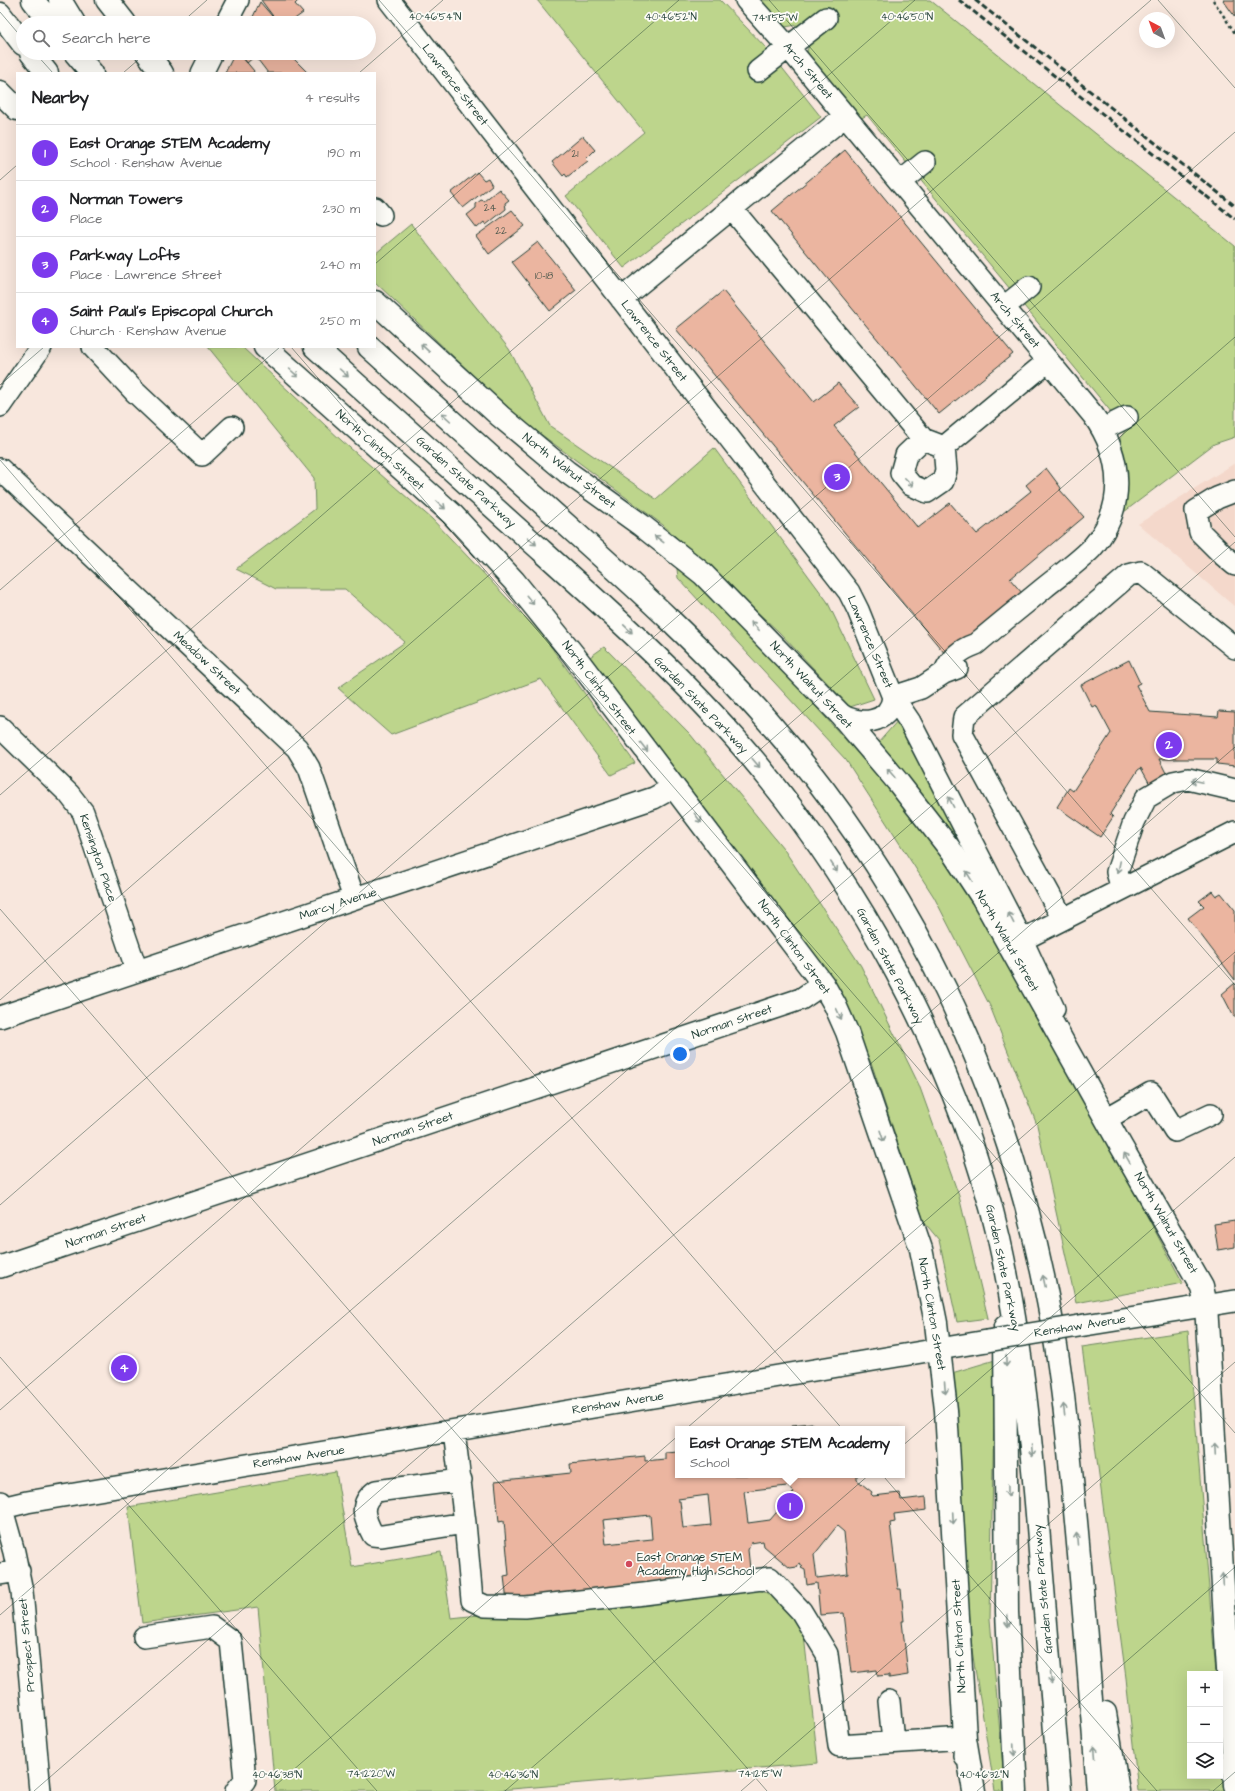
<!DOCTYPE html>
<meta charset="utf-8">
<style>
body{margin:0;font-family:"Architects Daughter",sans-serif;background:#f2f2f2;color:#202124}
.controls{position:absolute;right:12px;bottom:12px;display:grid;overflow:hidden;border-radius:0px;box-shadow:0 4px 16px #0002}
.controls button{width:36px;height:36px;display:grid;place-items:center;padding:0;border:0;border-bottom:1px solid #e0e0e0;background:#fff;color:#202124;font:20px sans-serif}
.compass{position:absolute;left:1139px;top:12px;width:36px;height:36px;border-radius:50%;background:#fff;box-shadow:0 4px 16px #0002;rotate:319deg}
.you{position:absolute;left:680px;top:1054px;width:14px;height:14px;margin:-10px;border:3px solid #fff;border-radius:50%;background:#1a73e8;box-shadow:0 0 0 6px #1a73e833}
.badge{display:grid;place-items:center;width:26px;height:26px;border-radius:50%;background:#7c3aed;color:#fff;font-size:13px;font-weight:700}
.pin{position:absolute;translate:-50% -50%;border:2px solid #fff;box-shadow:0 1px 4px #0006}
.popup{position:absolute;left:675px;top:1426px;width:230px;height:52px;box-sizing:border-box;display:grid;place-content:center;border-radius:0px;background:#fff;filter:drop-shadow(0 1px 3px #0005);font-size:13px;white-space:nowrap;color:#757577}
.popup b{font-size:15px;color:#202124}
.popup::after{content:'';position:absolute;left:50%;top:100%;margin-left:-8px;border:8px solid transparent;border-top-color:#fff}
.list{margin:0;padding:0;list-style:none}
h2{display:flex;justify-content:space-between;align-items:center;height:52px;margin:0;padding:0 16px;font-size:17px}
h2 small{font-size:13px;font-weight:400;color:#757577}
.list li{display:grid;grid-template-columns:26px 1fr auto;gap:12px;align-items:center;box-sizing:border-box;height:56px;padding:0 16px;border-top:1px solid #e0e0e0}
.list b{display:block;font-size:15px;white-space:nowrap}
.list p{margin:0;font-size:13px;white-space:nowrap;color:#757577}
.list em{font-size:13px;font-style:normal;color:#757577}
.icon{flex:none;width:22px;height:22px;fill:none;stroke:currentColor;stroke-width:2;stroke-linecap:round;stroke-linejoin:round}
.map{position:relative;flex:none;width:1235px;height:1791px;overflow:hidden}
.search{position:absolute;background:#fff;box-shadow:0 4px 16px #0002;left:16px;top:16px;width:360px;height:44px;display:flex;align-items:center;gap:10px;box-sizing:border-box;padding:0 14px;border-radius:22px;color:#757577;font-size:15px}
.panel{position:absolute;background:#fff;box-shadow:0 4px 16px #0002;left:16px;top:72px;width:360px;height:276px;border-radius:0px}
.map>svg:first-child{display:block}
.built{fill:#f4d8cb}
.green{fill:#bdd58c;stroke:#6e8960}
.building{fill:#ebb5a0;stroke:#1f3d34;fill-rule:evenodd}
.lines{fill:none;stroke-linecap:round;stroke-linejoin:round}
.minor-casing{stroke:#1f3d34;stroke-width:24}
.major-casing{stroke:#1f3d34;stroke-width:25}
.highway-casing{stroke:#1f3d34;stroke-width:25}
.path{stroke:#1f3d34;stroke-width:2.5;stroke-dasharray:3 3;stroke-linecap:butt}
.minor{stroke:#fdfcf7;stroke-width:21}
.major{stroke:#fdfcf7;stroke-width:22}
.highway{stroke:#fdfcf7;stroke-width:22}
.rail{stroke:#1f3d34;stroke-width:3;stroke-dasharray:6 3;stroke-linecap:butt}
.minor-bridge-casing{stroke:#1f3d34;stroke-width:24;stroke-linecap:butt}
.minor-bridge{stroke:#fdfcf7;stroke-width:21}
.oneway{stroke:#8e9c96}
.ticks{fill:none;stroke:#1f3d34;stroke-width:1;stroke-opacity:0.45}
.poi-dot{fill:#d1495b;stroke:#fdfcf7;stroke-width:1.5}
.labels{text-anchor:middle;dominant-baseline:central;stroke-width:3.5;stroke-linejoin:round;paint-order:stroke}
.number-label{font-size:10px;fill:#525b4f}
.street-label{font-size:12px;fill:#1f3d34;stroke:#fdfcf7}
.poi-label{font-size:12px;fill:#1f3d34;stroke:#fdfcf7;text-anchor:start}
.ticks-label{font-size:10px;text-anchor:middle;fill:#1f3d34;stroke:#fdfcf7;stroke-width:3.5;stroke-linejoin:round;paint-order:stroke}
</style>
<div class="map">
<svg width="1235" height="1791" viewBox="0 0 1235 1791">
<rect width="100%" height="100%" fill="#f8e7dd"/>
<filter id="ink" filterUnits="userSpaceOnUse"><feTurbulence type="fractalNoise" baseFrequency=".025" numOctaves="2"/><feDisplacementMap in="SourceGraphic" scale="8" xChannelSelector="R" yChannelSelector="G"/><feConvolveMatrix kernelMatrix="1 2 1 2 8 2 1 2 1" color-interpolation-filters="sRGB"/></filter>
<g filter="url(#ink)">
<!-- built -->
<path class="built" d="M1235,463V607L1138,524Z"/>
<!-- green -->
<path class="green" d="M537,0H720L768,50L821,117L624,268L566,196L644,132Z
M760,0H930L1235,246V437L1214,444L1124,512L1127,486L1120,438L1126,430L867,115L860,119L809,56L807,51L811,41L797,25L785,27Z
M411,224L509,349L550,426L656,499L714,448L827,601L874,699L850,707L779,632L663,525L515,415L375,282V254Z
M208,347H242L342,441L432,519L543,636L635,763L611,775L541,679L391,735L338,688L405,642L345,589H276L236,569L315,509L314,478Z
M676,560L785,672L926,830L997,937L1183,1283L1076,1303L1037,1125L990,1006L934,897L846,760L678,578Z
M604,647L690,734L783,848L861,966L919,1085L959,1196L988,1318L957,1322L939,1240L924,1222L872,1065L824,966L590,657Z
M899,719L974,862L878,743Z
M1188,1331L1216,1674H1190V1776H1220V1718L1226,1791H1138L1126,1678L1082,1347Z
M995,1360L990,1619L1005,1791H995L972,1650L952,1373Z
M336,1472L352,1567L441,1552L451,1618L746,1586L779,1597L802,1617L818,1763L488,1791H275L258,1607L142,1623L128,1507Z"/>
<!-- building -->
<path class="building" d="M261,0H299L295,4L303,13L289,23H278Z
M1223,0H1235V17Z
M260,2L278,23H250Z
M235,53H239L254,71L253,73H225Z
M239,53H288L308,73H268L255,56L247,63Z
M583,136L595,150L586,159L588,161L567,177L565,174L563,176L552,162Z
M845,150L1013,354L939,414L772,211Z
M477,172L484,180L488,178L492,185L463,208L451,193Z
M499,189L509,200L505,203L506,209L486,225L484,222L477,228L467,215L476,208V204L481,200L484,201Z
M512,210L525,226L489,254L476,236Z
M538,242L576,290L550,311L512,262Z
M723,291L814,402L838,383L859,407L834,426L918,528L950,503L977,534L1031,491L1026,485L1046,468L1061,488L1060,490L1084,517L1010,579L1022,593L946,655L676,329Z
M1129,660L1140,683L1136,685L1150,712L1218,717L1219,711L1235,712V766L1217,764V759H1159L1168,777L1151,786L1141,768L1138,770L1110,814L1113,817L1100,837L1057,807L1069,788L1073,791L1111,733L1096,705L1092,707L1081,685Z
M1212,891L1216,896L1221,893L1235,910V980L1188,918L1204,906L1199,901Z
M1235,983V1017H1234L1222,994Z
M1235,1221V1247L1218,1250L1214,1224Z
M812,1423V1429H792V1425Z
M678,1451V1475H857V1480L872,1492L871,1494L873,1496L900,1493L901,1500L926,1497L927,1510L894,1514L895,1522L890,1523L898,1589H901L904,1621H902L908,1675L889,1678V1675L878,1676L877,1670L851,1673L844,1613L820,1615L817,1583L807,1585L805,1570L801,1568L803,1566L799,1563L797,1567L790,1568L764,1546L763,1541L751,1543L748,1550L751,1578L507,1602L504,1576L509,1575L504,1521L499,1522L495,1481L571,1473L570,1464L645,1456V1461L665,1459V1452ZM787,1486L794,1492L770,1520L748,1523L744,1491ZM708,1495L711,1525L683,1528L680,1501H678V1499ZM650,1515L652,1539L606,1544L603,1520ZM837,1526L844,1532L848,1574L817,1578L814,1555Z"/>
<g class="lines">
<!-- minor casing -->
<g class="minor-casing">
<path id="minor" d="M389,0L849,592L858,610L893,697L910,722L1022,940L1054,1009
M746,0L788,47L1093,415C1123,457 1127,508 1091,549C1077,563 1060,575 1044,588C1021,607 998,625 976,644C959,650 951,658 944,673
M226,23L238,0
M758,71L826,18
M202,73L212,53
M900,182L925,162
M375,208L381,215
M732,209L923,439L944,447L1048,361
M621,299L845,116
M1004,307L1029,287
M93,347L135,392L202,455L232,427
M0,406L41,347
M1103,429L1127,417
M923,439L906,455L901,473L911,485L927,492L943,481L946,470L944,447
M0,469L297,748L309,768L354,898
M1235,491L1217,498L1196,511L1200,532L1223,555L1235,565
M893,697L921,688L944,673L957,668
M840,714C858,726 890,725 893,697
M0,727L69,794L83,812L137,971
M1122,889L1117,872L1134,822L1146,798L1173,782L1188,779L1235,790
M1063,919L962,734L964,717L1129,575L1141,572L1235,648
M1022,940L1235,832
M0,1017L654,798L674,787
M1106,1119L1151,1093L1175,1131L1211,1114
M0,1267L801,999L823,984
M1085,1325L1235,1301
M454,1431L465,1523L382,1536L373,1535C364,1518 358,1504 376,1491L461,1480
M0,1502L14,1552L22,1591L40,1791
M2,1508L27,1502L987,1341
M465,1523L472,1600L485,1606L525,1607L644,1594L770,1578L801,1611L827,1654L839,1746L965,1738L964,1756
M0,1574L19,1571
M144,1637L212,1627L231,1641L245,1780L236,1791
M889,1701L893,1742"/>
</g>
<!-- major casing -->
<g class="major-casing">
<path id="major" d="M107,0L125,23
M147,53L162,73
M0,92L17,109
M375,302L500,416L567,472L641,525L703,574L840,714L897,781L953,853L982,897L1121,1146L1202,1287L1206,1305L1235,1785
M265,347L452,514L514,581L573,654L823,984L835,1005L847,1032L921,1249L936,1323L946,1410L965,1738L974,1791"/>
</g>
<!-- highway casing -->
<g class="highway-casing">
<path id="highway" d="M33,0L51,23
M60,0L74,23
M0,14L23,44
M31,53L47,73
M75,53L92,73
M315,347C387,412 459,476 531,541C601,604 672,667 734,737C856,875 957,1059 999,1239C1022,1342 1032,1447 1040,1552C1047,1632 1053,1711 1060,1791
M369,347C436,408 504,468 571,529C639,590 706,651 766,719C912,884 1007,1085 1048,1301C1062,1370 1068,1441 1075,1511C1084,1605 1091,1698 1098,1791
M1005,1327L1007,1612L1016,1791
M1105,1713L1118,1791"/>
</g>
<!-- path -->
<path class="path" d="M1213,0L1235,33"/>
<!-- minor -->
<use href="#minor" class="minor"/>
<!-- major -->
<use href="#major" class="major"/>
<!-- highway -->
<use href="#highway" class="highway"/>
<!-- rail -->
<path class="rail" d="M959,0L1235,219
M975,0L1235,206"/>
<!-- minor-bridge casing -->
<g class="minor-bridge-casing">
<path id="minor-bridge" d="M987,1341L1085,1325"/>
</g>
<!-- minor-bridge -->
<use href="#minor-bridge" class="minor-bridge"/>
</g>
<!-- one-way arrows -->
<defs><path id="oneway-shaft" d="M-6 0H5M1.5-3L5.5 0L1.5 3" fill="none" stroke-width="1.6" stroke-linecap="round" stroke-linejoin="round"/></defs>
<g class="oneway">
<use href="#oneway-shaft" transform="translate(425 348) rotate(-137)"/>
<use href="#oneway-shaft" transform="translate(294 373) rotate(42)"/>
<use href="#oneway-shaft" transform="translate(344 373) rotate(42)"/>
<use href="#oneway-shaft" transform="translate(446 417) rotate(-138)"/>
<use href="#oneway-shaft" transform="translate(909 482) rotate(45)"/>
<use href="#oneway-shaft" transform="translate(441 505) rotate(42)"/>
<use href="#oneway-shaft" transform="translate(659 539) rotate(-143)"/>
<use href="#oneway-shaft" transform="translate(532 541) rotate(42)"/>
<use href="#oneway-shaft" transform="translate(530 600) rotate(51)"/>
<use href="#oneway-shaft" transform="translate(755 626) rotate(-134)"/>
<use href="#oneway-shaft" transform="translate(628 629) rotate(44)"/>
<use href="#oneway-shaft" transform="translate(644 747) rotate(52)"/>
<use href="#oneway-shaft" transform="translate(756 763) rotate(50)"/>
<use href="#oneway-shaft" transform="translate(891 773) rotate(-130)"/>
<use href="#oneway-shaft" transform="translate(1197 781) rotate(-168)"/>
<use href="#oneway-shaft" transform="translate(951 802) rotate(-117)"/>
<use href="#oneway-shaft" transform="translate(698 818) rotate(53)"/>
<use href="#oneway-shaft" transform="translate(834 867) rotate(57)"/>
<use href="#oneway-shaft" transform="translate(1119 867) rotate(102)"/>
<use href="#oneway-shaft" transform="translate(969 876) rotate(-122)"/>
<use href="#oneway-shaft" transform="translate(1011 918) rotate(-117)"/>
<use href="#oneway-shaft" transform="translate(839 1014) rotate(65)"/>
<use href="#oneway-shaft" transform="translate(882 1136) rotate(71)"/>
<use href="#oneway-shaft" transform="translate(1127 1158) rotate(-120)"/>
<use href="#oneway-shaft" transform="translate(1044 1281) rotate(-102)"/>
<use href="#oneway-shaft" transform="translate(1006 1361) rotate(89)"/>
<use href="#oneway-shaft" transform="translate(945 1388) rotate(85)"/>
<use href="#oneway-shaft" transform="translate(1064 1410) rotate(-97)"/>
<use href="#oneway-shaft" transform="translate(1215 1449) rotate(-93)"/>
<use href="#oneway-shaft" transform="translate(1032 1451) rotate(85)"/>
<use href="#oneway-shaft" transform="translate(1008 1491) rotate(89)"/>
<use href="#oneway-shaft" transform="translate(953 1518) rotate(87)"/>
<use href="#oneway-shaft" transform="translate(1077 1539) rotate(-95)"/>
<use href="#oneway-shaft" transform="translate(1223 1579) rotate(-93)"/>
<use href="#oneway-shaft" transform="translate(1008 1621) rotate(88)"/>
<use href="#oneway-shaft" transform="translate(1051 1678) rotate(85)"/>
<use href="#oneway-shaft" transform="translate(1014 1750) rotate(87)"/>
<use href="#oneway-shaft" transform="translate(1095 1752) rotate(-95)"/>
</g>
</g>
<!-- ticks -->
<path class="ticks" d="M379,0L1235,985M769,0L1235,537M1158,0L1235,88M0,12L23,39M181,23L207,0M35,53L53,73M123,73L146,53M359,73L443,0M0,180L17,165M375,264L679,0M291,347L1235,1433M0,385L44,347M0,460L1157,1791M0,590L280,347M0,795L915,0M0,909L767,1791M0,1000L1151,0M0,1205L1235,132M0,1357L377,1791M0,1410L1235,337M0,1615L1235,542M34,1791L1235,747M269,1791L1235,952M505,1791L1235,1157M741,1791L1235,1362M977,1791L1235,1567M1213,1791L1235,1772"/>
<!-- markers -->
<circle class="poi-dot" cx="629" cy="1564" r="4"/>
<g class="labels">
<!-- number labels -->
<g class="number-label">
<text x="575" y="154">21</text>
<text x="490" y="208">24</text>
<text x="501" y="231">22</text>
<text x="544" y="276">10-18</text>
</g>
<!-- street labels -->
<g class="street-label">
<text transform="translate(808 71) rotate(50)">Arch Street</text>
<text transform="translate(455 85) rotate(52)">Lawrence Street</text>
<text transform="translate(1015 320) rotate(50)">Arch Street</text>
<text transform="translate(654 341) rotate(52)">Lawrence Street</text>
<text transform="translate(380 450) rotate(42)">North Clinton Street</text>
<text transform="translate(569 471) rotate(38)">North Walnut Street</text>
<text transform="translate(466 482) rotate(42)">Garden State Parkway</text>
<text transform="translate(870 642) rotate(67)">Lawrence Street</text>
<text transform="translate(207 663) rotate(43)">Meadow Street</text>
<text transform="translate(811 685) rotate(47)">North Walnut Street</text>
<text transform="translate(599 688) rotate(53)">North Clinton Street</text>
<text transform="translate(701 705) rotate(46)">Garden State Parkway</text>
<text transform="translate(98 858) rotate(71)">Kensington Place</text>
<text transform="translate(338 904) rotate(-18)">Marcy Avenue</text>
<text transform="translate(1007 941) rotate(60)">North Walnut Street</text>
<text transform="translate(794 947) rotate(54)">North Clinton Street</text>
<text transform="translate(890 966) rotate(62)">Garden State Parkway</text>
<text transform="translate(732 1022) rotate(-19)">Norman Street</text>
<text transform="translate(413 1129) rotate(-19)">Norman Street</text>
<text transform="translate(1166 1223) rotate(60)">North Walnut Street</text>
<text transform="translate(106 1231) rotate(-19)">Norman Street</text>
<text transform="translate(1003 1268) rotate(78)">Garden State Parkway</text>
<text transform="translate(932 1314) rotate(80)">North Clinton Street</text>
<text transform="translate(1080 1326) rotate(-9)">Renshaw Avenue</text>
<text transform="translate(618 1403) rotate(-9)">Renshaw Avenue</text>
<text transform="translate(299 1457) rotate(-9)">Renshaw Avenue</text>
<text transform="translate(1043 1589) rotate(-95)">Garden State Parkway</text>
<text transform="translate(959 1636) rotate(-93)">North Clinton Street</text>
<text transform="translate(27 1645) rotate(-95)">Prospect Street</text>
</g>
<!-- poi labels -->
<g class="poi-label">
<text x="637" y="1557">East Orange STEM<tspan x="637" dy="14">Academy High School</tspan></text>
</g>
</g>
<g class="ticks-label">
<text x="435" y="20">40°46'54"N</text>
<text x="671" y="20">40°46'52"N</text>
<text x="907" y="20">40°46'50"N</text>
<text x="775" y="21">74°11'55"W</text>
<text x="371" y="1777">74°12'20"W</text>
<text x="760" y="1777">74°12'15"W</text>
<text x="277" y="1778">40°46'38"N</text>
<text x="513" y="1778">40°46'36"N</text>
<text x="984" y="1778">40°46'32"N</text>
</g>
</svg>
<div class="controls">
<button>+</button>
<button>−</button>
<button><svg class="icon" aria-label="layers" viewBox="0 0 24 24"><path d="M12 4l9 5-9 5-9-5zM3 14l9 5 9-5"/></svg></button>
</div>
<svg class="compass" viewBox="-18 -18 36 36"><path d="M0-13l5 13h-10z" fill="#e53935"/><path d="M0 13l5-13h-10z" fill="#757577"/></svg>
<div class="you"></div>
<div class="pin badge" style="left:790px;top:1506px">1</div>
<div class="popup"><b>East Orange STEM Academy</b>School</div>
<div class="pin badge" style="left:1169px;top:745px">2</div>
<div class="pin badge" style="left:837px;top:477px">3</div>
<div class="pin badge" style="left:124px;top:1368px">4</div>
<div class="search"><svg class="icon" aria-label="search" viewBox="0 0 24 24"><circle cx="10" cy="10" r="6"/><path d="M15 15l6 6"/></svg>Search here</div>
<section class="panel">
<h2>Nearby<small>4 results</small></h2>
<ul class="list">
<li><span class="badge">1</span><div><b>East Orange STEM Academy</b><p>School · Renshaw Avenue</p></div><em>190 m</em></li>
<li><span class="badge">2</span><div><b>Norman Towers</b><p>Place</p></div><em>230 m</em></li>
<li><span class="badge">3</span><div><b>Parkway Lofts</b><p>Place · Lawrence Street</p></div><em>240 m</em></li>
<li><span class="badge">4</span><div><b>Saint Paul's Episcopal Church</b><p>Church · Renshaw Avenue</p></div><em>250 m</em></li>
</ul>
</section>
</div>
